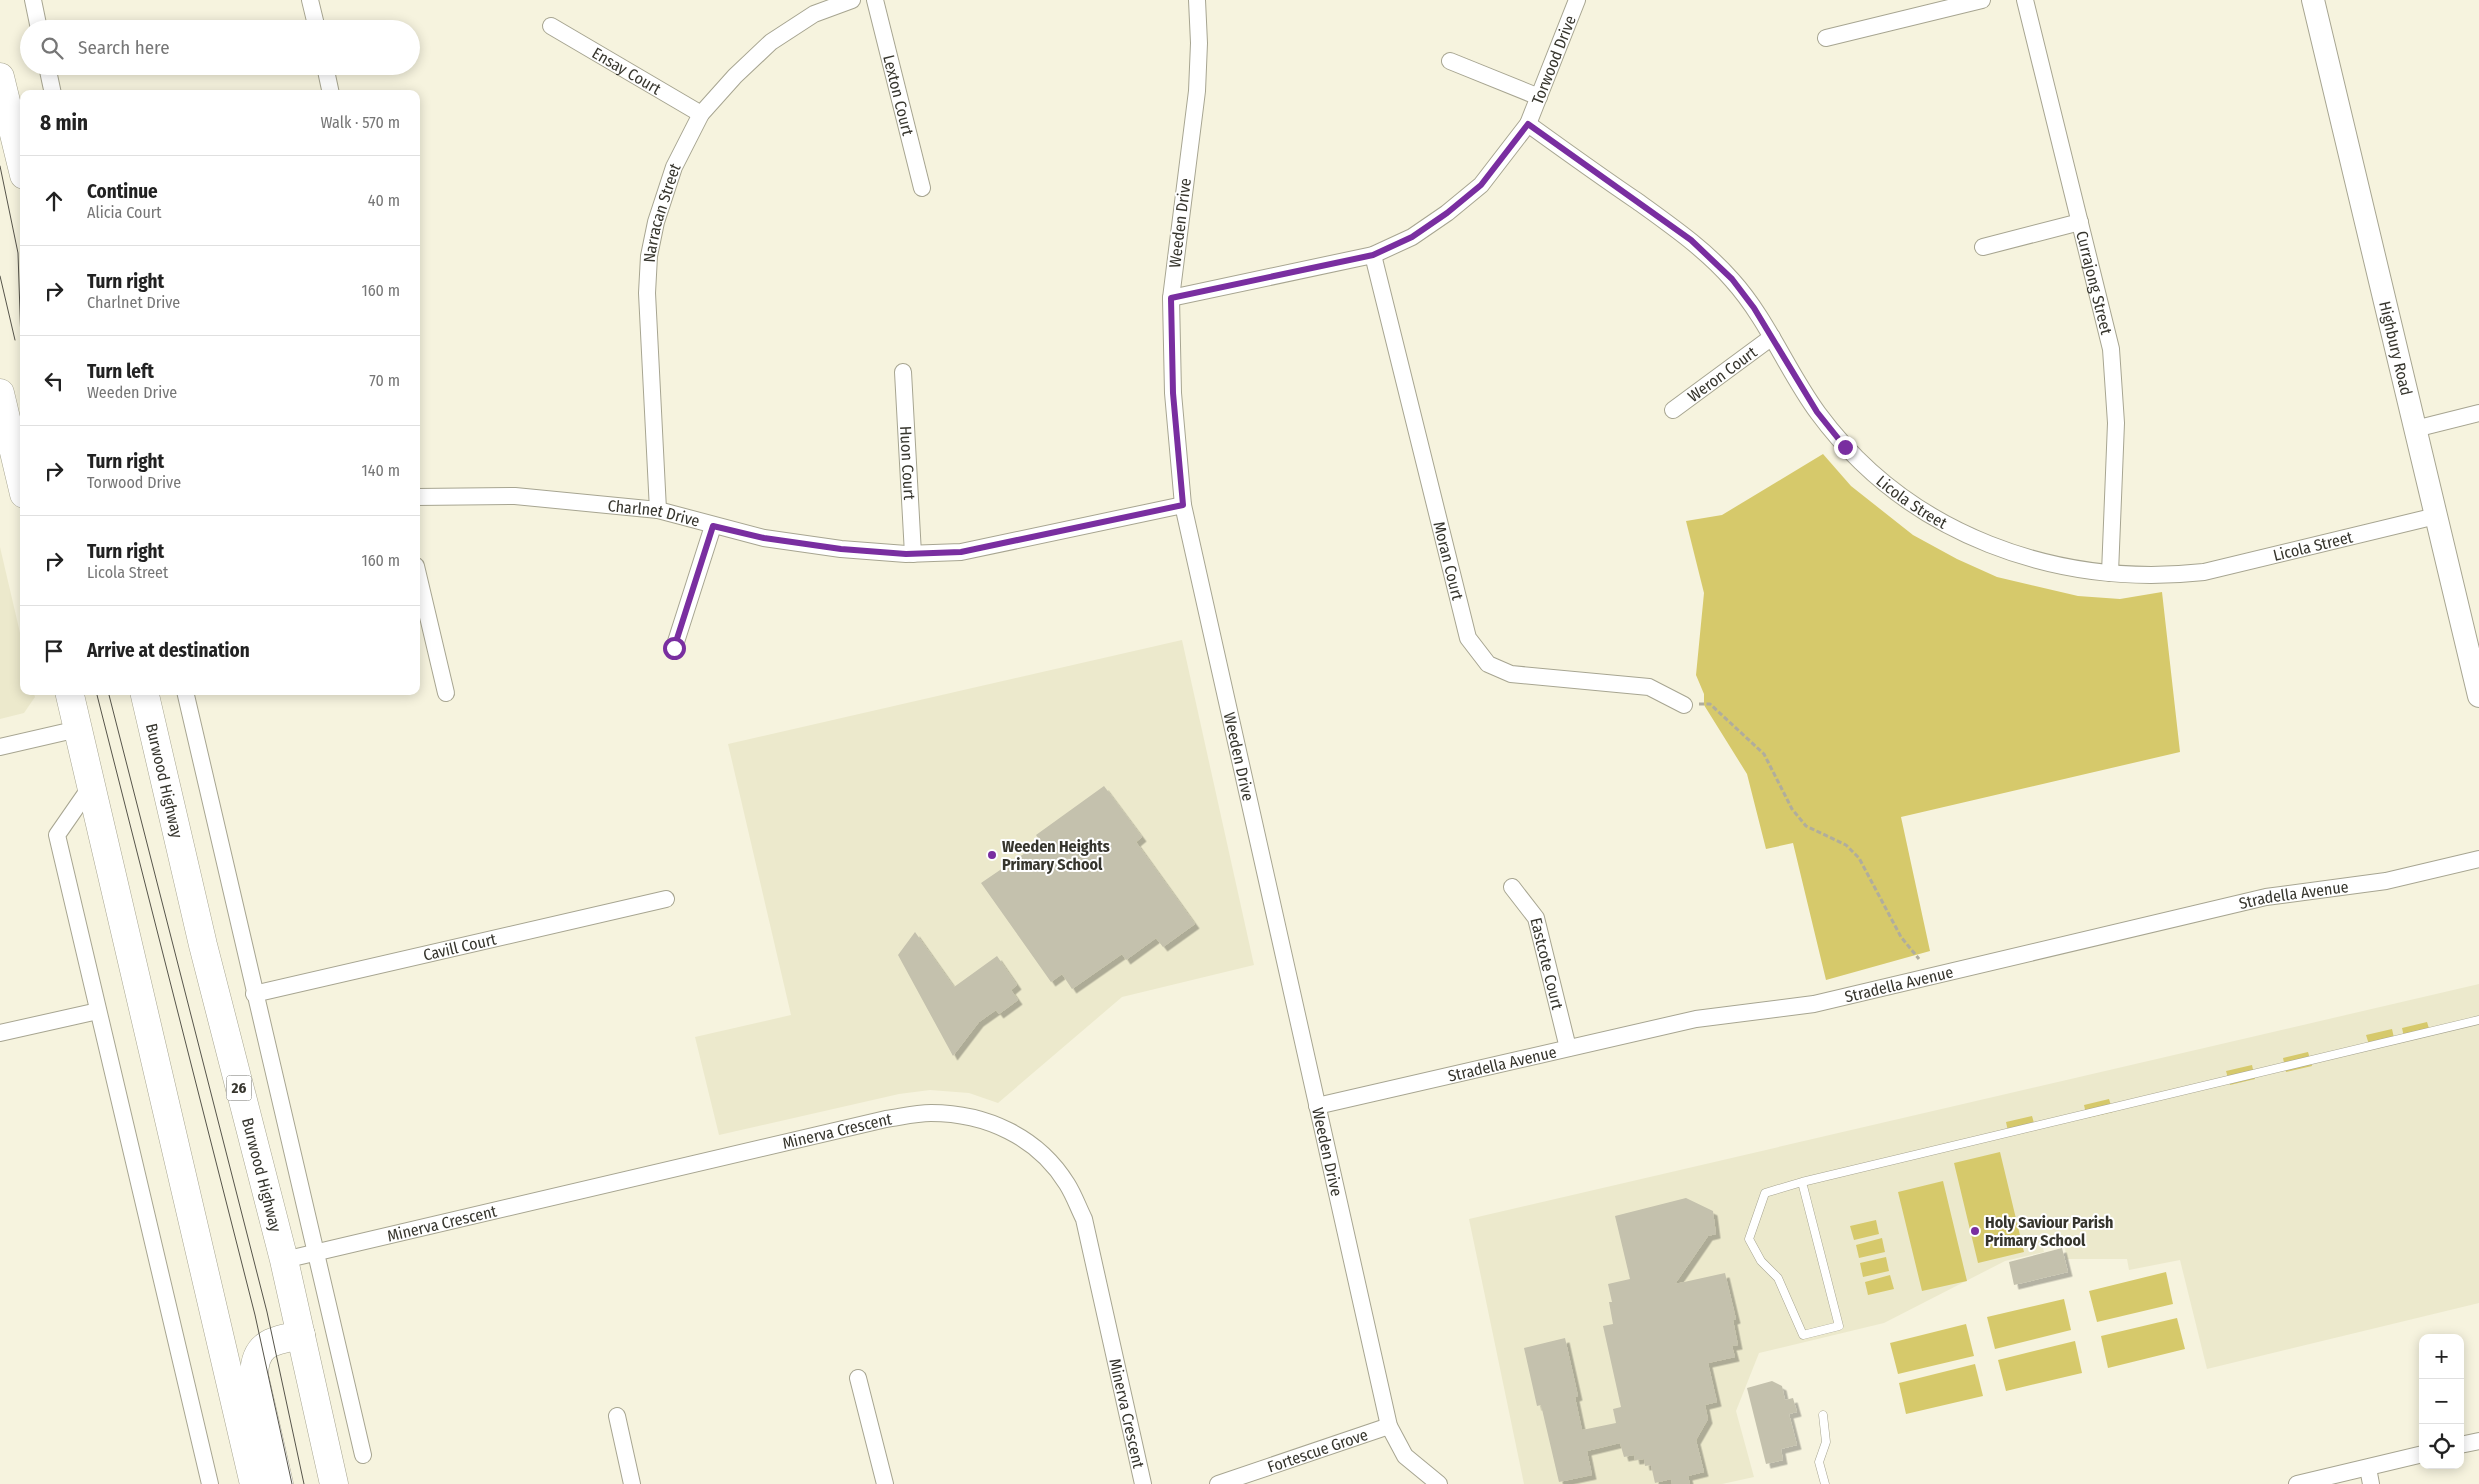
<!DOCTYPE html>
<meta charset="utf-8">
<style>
body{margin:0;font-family:"Fira Sans Condensed",sans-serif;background:#f2f2f2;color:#222}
.controls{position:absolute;right:15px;bottom:15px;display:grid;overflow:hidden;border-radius:10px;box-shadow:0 2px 12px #0003}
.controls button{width:45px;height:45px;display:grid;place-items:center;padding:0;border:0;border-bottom:1px solid #e0e0e0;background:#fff;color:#222;font:25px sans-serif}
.stop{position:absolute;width:15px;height:15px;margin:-11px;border:4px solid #792ea0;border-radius:50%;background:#fff}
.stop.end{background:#792ea0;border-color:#fff;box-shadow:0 1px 5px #0008}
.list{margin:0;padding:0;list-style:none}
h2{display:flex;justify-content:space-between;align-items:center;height:65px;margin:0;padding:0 20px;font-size:21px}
h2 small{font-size:16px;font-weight:400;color:#767676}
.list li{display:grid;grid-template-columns:32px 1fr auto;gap:15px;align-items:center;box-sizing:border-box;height:90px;padding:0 20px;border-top:1px solid #e0e0e0}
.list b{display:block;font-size:19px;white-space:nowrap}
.list p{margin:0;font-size:16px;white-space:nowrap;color:#767676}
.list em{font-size:16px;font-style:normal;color:#767676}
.icon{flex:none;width:28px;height:28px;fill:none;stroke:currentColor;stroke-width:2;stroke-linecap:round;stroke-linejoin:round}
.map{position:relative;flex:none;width:2479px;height:1484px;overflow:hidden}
.search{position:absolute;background:#fff;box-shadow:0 2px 12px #0003;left:20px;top:20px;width:400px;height:55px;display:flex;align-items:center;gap:12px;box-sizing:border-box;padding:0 18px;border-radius:28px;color:#767676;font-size:19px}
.panel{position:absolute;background:#fff;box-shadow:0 2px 12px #0003;left:20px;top:90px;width:400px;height:605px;border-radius:10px}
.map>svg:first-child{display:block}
.built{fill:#ece9cc}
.green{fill:#d6c96b}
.building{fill:#c4c1ad;filter:url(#shadow)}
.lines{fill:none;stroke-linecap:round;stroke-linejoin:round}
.lane-casing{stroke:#a7a591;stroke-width:9}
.street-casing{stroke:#a7a591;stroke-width:18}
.secondary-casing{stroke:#a7a591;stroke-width:24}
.highway-casing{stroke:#a7a591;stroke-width:29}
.path{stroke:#b0ad9d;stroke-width:3;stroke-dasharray:5 2.5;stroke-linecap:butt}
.lane{stroke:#fff;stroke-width:8}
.street{stroke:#fff;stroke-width:16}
.secondary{stroke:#fff;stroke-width:22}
.highway{stroke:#fff;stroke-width:28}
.tram{stroke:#56544a;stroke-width:1}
.route{stroke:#792ea0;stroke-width:6}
.poi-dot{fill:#792ea0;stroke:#fff;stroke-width:2}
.labels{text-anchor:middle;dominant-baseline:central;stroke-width:4;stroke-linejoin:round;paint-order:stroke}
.shield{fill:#fff;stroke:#72726c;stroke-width:1}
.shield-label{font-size:15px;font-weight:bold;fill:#36352d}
.street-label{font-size:16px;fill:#36352d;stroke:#fff}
.poi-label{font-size:16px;font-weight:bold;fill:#36352d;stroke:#fff;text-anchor:start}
</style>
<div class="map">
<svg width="2479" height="1484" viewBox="0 0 2479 1484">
<defs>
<filter id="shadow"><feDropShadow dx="4.5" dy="4.5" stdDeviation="0" flood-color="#0004"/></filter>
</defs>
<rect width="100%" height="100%" fill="#f6f3de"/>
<!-- built -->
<path class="built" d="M0,547L24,650V691H33L35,697L24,713L0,719Z
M1182,640L1254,965L1122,997L998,1103L969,1093L930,1090L899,1094L719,1135L695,1037L791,1015L728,744Z
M2479,984V1303L2207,1369L2180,1260L2129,1270L2127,1259H2067L2064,1244L2043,1248L2044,1252L2005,1261L1884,1323L1759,1353L1736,1411L1754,1477L1722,1484H1524L1469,1219Z"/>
<!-- green -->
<path class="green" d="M1823,454L1851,486L1913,535L1957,559L1997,577L2078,596L2120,599L2162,592L2180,752L1901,817L1930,951L1826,980L1793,843L1766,849L1747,774L1704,705V694L1696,675L1704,593L1686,521L1722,515Z
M2427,1022L2431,1035L2405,1041L2402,1028Z
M2392,1029L2395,1042L2370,1048L2366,1035Z
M2308,1052L2312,1066L2286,1072L2283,1058Z
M2252,1065L2255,1079L2230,1085L2226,1071Z
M2109,1099L2113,1112L2087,1118L2084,1105Z
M2032,1116L2036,1130L2009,1136L2006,1122Z
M2000,1152L2024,1252L1978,1263L1954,1163Z
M1943,1181L1967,1281L1922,1291L1898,1192Z
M1876,1220L1879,1234L1854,1240L1850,1226Z
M1882,1238L1885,1252L1859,1258L1856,1245Z
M1886,1257L1889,1271L1863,1277L1860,1263Z
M2166,1272L2173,1304L2097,1322L2089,1291Z
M1890,1275L1894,1289L1868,1295L1865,1282Z
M2064,1299L2071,1330L1995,1349L1987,1317Z
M2177,1318L2185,1349L2108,1368L2101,1336Z
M1966,1324L1974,1356L1898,1374L1890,1343Z
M2075,1341L2082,1373L2006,1391L1998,1360Z
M1975,1364L1983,1396L1906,1414L1899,1383Z"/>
<!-- building -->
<path class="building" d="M1104,786L1142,837L1136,842L1195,924L1163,947L1156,938L1126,960L1122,954L1072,989L1062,974L1051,982L981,883L1041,842L1036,835Z
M915,932L954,987L997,956L1017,985L1011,990L1018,1000L999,1014L996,1010L979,1022L953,1056L898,955Z
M1686,1198L1713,1211L1716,1234L1708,1236L1675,1284L1725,1273L1736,1319L1733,1320L1738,1345L1732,1346L1735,1357L1708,1363L1717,1402L1705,1405L1708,1419L1696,1440L1704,1472L1688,1476L1690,1484H1672L1671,1479L1655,1483L1651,1465L1645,1466L1644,1459L1635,1460L1634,1455L1624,1457L1620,1443L1587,1451L1592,1475L1559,1482L1541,1405L1537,1406L1524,1348L1565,1338L1578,1396L1575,1397L1582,1430L1616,1423L1613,1409L1621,1407L1603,1326L1613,1324L1609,1302H1612L1608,1284L1630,1279L1615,1216Z
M2062,1248L2068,1272L2014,1285L2009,1262Z
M1772,1381L1782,1386L1785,1400L1793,1398L1797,1412L1789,1414L1797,1445L1781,1449L1783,1460L1766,1464L1747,1388Z"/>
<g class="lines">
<!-- lane casing -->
<g class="lane-casing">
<path id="lane" d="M1802,1182L1839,1326L1803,1335L1778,1278L1761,1261L1749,1239L1765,1193L1802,1182L2479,1020
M1823,1415L1826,1442L1819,1462L1825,1484"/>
</g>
<!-- street casing -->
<g class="street-casing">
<g id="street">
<path d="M33,0L39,29"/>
<path d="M310,0L317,29"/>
<path id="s1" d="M875,0L922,188"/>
<path id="s2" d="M1197,0L1199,43L1197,91L1171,298L1173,393L1183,505L1389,1426L1405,1456L1439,1484"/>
<path id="s3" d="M2025,0L2111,349L2116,423L2110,573"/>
<path id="s4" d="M551,26L701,114"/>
<path d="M1826,38L1982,0"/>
<path d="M1450,61L1539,97"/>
<path d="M47,66L53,94"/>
<path d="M325,66L331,94"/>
<path id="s5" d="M1528,124C1564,150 1600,176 1637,201C1670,225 1705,249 1732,280C1768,320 1787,371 1818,413C1908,535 2056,588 2204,572L2436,516"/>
<path d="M1983,247L2080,222"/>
<path id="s6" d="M1373,255L1468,638L1488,664L1511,674L1649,687L1684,705"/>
<path id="s7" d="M1171,298L1373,255L1412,237L1447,213L1481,185L1528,124L1577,0"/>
<path id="s8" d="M903,372L913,554"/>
<path id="s9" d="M1673,410L1772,337"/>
<path d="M2415,429L2479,413"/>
<path id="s10" d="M416,497L515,496L658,510L764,538L841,549L906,554L961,552L1183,505"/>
<path id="s11" d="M658,510L647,293L649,256L656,222L674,167L701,114L735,76L771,42L814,14L852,0"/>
<path d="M416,566L446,693"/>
<path d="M674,648L713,526"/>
<path d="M185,691L363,1455"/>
<path d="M0,747L78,729"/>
<path d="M91,786L57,835L210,1484"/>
<path id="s12" d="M1512,887L1536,918L1568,1048"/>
<path id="s13" d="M254,994L666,899"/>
<path d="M0,1033L98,1011"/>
<path id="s14" d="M1317,1106L1696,1019L1814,1004L2266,897L2386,881L2479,859"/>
<path id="s15" d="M284,1260L886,1119C900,1117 916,1113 931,1113C986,1113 1038,1137 1067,1184C1074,1195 1078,1207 1084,1219L1143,1484"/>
<path d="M858,1378L885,1484"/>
<path d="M617,1416L632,1484"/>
<path d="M2460,1445L2479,1441"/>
<path d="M2368,1468L2371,1484"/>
<path id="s16" d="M1218,1484L1389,1426"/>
<path d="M2297,1484L2423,1454"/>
</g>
</g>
<!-- secondary casing -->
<g class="secondary-casing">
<g id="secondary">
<path id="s17" d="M2313,0L2479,696"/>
</g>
</g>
<!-- highway casing -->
<g class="highway-casing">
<g id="highway">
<path d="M0,77L24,175"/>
<path d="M0,393L24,494"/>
<path d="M69,691L254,1484"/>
<path id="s18" d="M144,691L203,945L284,1260L334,1484"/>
<path d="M279,1484L254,1375C255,1342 273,1341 301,1335"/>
</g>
</g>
<!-- path -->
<path class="path" d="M1699,704H1710L1764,754L1792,809L1806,826L1846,845L1859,858L1901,937L1919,959"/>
<!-- lane -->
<use href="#lane" class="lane"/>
<!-- street -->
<use href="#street" class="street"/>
<!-- secondary -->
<use href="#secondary" class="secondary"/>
<!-- highway -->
<use href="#highway" class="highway"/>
<!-- tram -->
<path class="tram" d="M0,166L18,253L22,372
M0,276L15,340
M96,691L255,1315L292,1484
M108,691L267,1312L304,1484"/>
</g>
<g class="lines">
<!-- route -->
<path class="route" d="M674,648L713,526L764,538L841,549L906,554L961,552L1183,505L1173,393L1171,298L1373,255L1412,237L1447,213L1481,185L1528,124L1691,240L1732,279L1754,308L1817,412L1845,447"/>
</g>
<!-- markers -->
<g class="poi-dot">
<circle cx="992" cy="855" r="5"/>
<circle cx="1975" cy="1231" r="5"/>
</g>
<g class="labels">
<!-- shield labels -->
<rect class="shield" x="226.5" y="1075.5" width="25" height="25" rx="4"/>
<g class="shield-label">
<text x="239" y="1088">26</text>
</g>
<!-- street labels -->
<g class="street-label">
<text stroke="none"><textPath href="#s7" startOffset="482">Torwood Drive</textPath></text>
<text stroke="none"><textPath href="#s4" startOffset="88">Ensay Court</textPath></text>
<text stroke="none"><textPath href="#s1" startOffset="98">Lexton Court</textPath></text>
<text stroke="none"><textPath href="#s11" startOffset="299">Narracan Street</textPath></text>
<text transform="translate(1180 223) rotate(-83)">Weeden Drive</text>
<text stroke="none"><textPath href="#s3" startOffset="291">Currajong Street</textPath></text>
<text stroke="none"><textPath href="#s17" startOffset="358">Highbury Road</textPath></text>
<text stroke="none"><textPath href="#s9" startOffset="61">Weron Court</textPath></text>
<text stroke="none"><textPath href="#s8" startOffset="91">Huon Court</textPath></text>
<text stroke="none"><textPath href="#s5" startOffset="546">Licola Street</textPath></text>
<text stroke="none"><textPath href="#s10" startOffset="239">Charlnet Drive</textPath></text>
<text stroke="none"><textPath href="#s5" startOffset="965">Licola Street</textPath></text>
<text stroke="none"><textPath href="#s6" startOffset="315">Moran Court</textPath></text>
<text stroke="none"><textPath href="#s2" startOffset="765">Weeden Drive</textPath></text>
<text stroke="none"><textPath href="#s18" startOffset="92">Burwood Highway</textPath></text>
<text stroke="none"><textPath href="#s14" startOffset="1000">Stradella Avenue</textPath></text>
<text stroke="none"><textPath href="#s13" startOffset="211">Cavill Court</textPath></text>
<text stroke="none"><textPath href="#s12" startOffset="86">Eastcote Court</textPath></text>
<text stroke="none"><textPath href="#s14" startOffset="595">Stradella Avenue</textPath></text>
<text stroke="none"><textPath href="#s14" startOffset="190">Stradella Avenue</textPath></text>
<text stroke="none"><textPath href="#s15" startOffset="568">Minerva Crescent</textPath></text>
<text stroke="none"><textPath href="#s2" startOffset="1170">Weeden Drive</textPath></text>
<text stroke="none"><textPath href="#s18" startOffset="498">Burwood Highway</textPath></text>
<text stroke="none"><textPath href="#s15" startOffset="162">Minerva Crescent</textPath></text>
<text stroke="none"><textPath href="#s15" startOffset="1062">Minerva Crescent</textPath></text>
<text stroke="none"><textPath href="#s16" startOffset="105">Fortescue Grove</textPath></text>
</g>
<!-- poi labels -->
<g class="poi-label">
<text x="1002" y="846">Weeden Heights<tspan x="1002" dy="18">Primary School</tspan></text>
<text x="1985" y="1222">Holy Saviour Parish<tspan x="1985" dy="18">Primary School</tspan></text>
</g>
</g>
</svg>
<div class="controls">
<button>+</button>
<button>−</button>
<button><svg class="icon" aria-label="locate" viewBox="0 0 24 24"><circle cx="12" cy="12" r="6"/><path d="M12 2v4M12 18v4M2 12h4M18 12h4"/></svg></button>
</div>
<div class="stop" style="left:674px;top:648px"></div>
<div class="stop end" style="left:1845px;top:447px"></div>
<div class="search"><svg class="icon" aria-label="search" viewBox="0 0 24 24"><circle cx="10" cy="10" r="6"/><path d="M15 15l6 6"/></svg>Search here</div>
<section class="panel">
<h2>8 min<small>Walk · 570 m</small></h2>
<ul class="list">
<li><svg class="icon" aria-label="ahead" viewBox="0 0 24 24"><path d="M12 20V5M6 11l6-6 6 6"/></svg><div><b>Continue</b><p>Alicia Court</p></div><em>40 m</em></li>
<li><svg class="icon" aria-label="right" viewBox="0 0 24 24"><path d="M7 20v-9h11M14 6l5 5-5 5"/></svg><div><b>Turn right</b><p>Charlnet Drive</p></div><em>160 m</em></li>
<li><svg class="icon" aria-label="left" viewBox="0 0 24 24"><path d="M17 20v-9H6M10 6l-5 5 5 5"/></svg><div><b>Turn left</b><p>Weeden Drive</p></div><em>70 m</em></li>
<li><svg class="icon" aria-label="right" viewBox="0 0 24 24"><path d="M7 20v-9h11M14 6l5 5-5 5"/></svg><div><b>Turn right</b><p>Torwood Drive</p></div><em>140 m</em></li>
<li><svg class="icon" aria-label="right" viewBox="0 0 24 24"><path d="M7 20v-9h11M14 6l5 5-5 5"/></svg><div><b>Turn right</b><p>Licola Street</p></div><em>160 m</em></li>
<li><svg class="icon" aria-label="arrive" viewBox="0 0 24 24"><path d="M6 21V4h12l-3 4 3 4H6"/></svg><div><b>Arrive at destination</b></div></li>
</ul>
</section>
</div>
